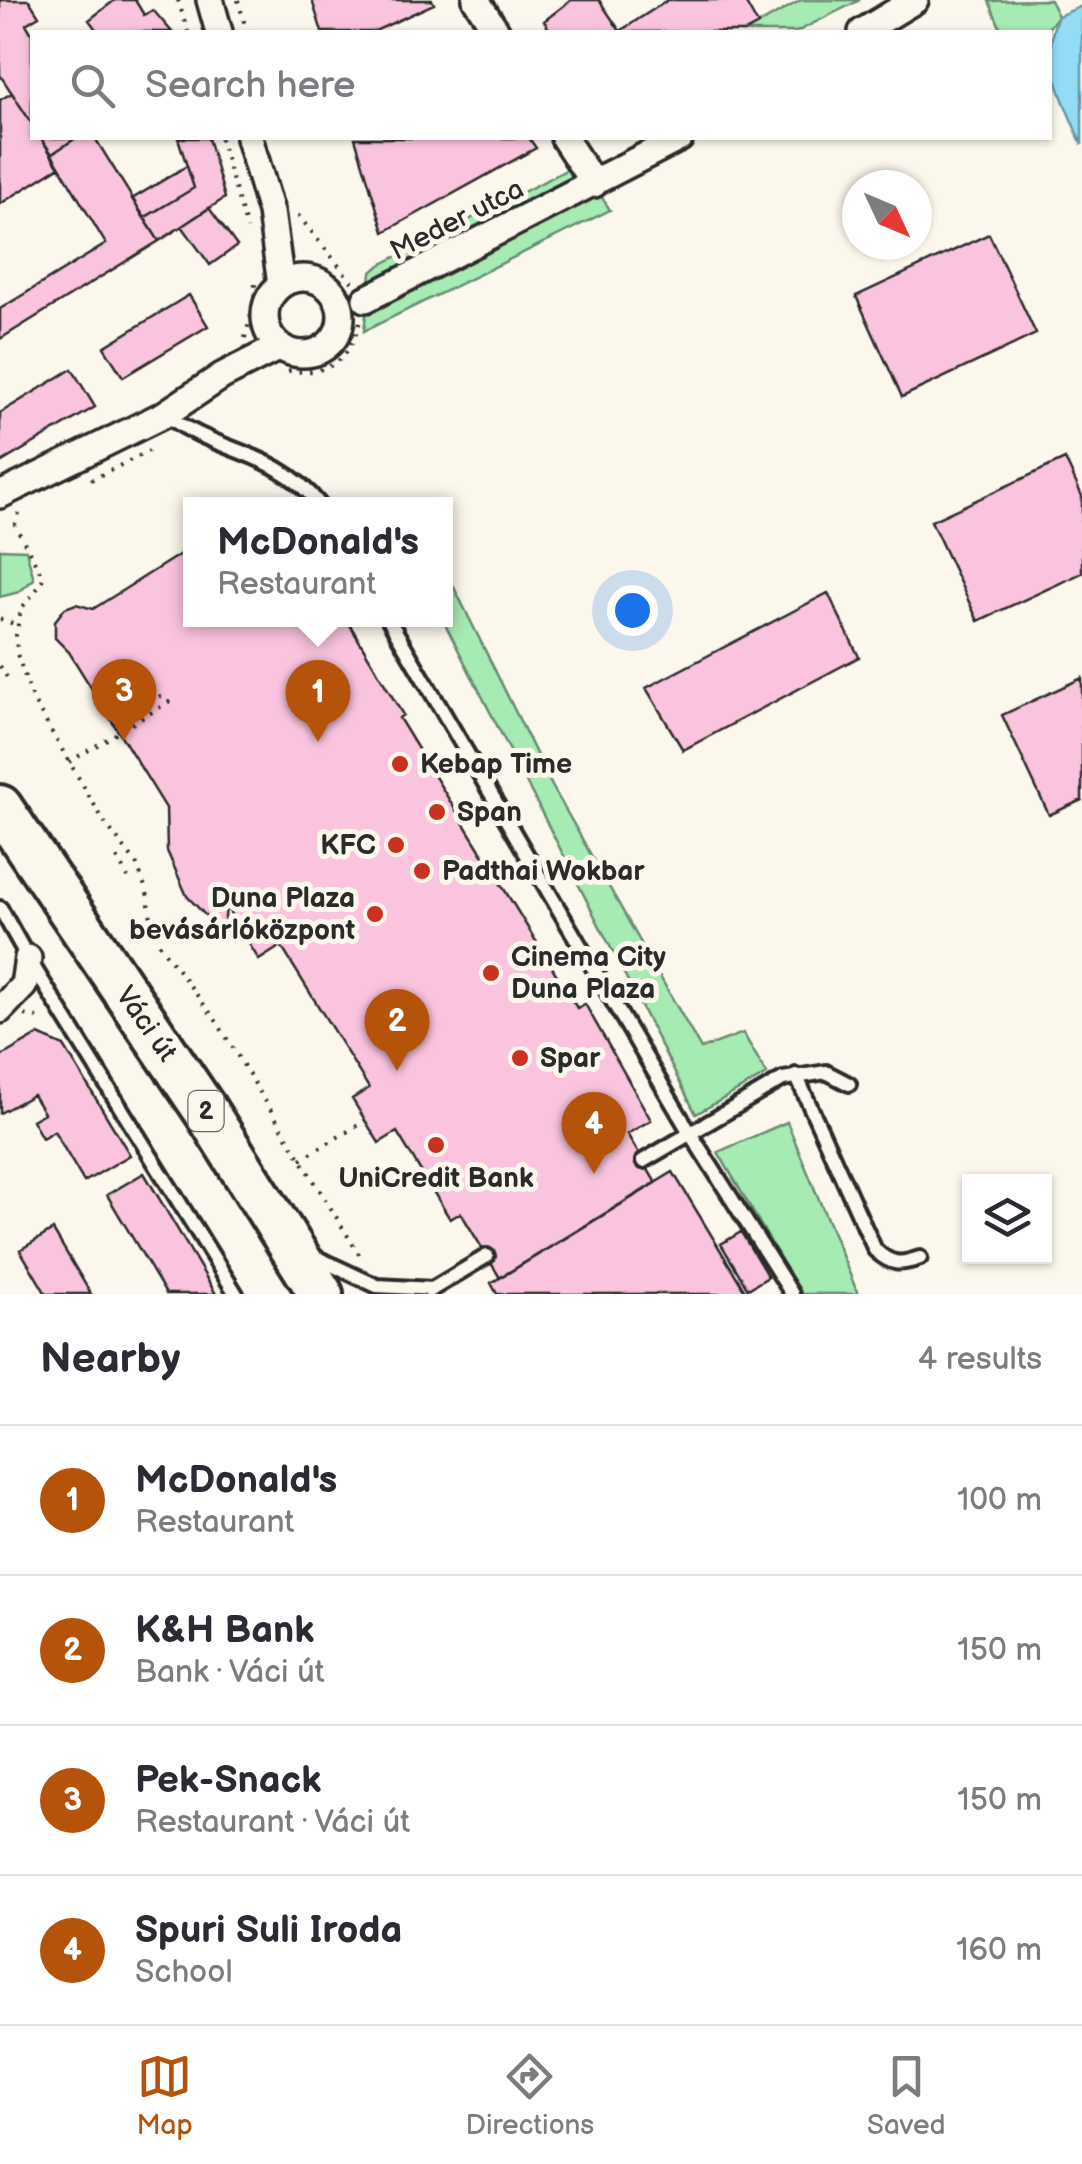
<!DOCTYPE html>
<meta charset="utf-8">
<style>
body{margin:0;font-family:"Balsamiq Sans",sans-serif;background:#f2f2f3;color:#2b2b33}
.controls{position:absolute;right:30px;bottom:30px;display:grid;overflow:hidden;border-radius:0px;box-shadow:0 2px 8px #0004}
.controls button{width:90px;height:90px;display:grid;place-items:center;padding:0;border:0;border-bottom:2px solid #e1e1e2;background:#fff;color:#2b2b33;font:50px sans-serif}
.compass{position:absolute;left:842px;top:170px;width:90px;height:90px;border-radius:50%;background:#fff;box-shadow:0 2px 8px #0004;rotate:134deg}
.you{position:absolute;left:632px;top:610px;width:35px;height:35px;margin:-25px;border:8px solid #fff;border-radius:50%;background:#1a73e8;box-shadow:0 0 0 15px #1a73e833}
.badge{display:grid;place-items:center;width:65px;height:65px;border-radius:50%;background:#b45309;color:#fff;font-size:32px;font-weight:700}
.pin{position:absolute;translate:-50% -82px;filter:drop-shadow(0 2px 5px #0008)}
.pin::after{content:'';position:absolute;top:52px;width:35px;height:30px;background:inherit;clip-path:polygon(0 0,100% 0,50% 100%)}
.popup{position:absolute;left:183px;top:497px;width:270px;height:130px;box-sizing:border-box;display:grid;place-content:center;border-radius:0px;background:#fff;filter:drop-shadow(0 2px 8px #0005);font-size:32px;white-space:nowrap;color:#7c7c81}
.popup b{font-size:38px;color:#2b2b33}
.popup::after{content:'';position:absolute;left:50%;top:100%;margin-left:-20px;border:20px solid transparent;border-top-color:#fff}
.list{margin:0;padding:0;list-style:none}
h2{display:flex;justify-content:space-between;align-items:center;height:130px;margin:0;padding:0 40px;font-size:42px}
h2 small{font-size:32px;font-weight:400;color:#7c7c81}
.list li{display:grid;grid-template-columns:65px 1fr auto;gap:30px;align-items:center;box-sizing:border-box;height:150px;padding:0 40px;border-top:2px solid #e1e1e2}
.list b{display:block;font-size:38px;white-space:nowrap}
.list p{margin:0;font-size:32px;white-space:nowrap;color:#7c7c81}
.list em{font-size:32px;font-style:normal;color:#7c7c81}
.icon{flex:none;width:55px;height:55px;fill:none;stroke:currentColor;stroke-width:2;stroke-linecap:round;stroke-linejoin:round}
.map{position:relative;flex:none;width:1082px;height:1294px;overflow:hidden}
.search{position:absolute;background:#fff;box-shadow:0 2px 8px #0004;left:30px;right:30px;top:30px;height:110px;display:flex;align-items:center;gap:25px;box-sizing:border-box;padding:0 35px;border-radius:0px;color:#7c7c81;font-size:38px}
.sheet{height:730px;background:#fff}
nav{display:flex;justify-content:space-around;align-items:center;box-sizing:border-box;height:140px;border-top:2px solid #e1e1e2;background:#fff;font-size:28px;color:#7c7c81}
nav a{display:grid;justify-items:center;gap:5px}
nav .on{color:#b45309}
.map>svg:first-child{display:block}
.green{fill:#a6eab4;stroke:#688a70;stroke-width:2.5}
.water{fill:#93dcf5;stroke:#6995a4;stroke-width:2.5}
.building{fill:#fac4de;stroke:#2b2b2b;stroke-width:2.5}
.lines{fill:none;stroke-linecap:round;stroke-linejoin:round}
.lane-casing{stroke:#2b2b2b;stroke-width:20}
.street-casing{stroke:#2b2b2b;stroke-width:32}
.primary-casing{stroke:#2b2b2b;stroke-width:50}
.path{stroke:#2b2b2b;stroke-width:4;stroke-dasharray:2.5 8;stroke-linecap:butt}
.lane{stroke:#fbf7ec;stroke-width:12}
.street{stroke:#fbf7ec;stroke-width:25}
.primary{stroke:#fbf7ec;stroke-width:42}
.poi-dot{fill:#c8321e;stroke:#fbf7ec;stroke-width:4}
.labels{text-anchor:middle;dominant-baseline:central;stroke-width:10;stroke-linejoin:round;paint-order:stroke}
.shield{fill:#fbf7ec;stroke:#696865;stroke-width:2.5}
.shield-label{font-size:25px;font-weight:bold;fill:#2b2b2b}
.street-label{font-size:28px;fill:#2b2b2b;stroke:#fbf7ec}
.poi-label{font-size:28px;font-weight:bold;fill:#2b2b2b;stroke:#fbf7ec;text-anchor:start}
</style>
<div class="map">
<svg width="1082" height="1294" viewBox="0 0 1082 1294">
<rect width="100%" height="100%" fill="#fbf7ec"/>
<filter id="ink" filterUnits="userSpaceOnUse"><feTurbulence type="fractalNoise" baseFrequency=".01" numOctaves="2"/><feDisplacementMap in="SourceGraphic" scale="20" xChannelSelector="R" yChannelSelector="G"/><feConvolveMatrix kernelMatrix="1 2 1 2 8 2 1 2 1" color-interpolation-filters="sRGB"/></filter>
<g filter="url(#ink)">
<!-- green -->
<path class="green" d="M801,0H860L796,32H745Z
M1050,0L1058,16L1045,32H1002L989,1Z
M580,163L610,210L364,331L371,273L380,265Z
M0,549L26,550L34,579L19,592L0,597Z
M446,571L552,786L701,1049L743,1033L767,1074L696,1114L443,620Z
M787,1122L858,1294H801L718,1152Z"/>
<!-- water -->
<path class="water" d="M1082,6V145C1066,105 1038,58 1058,16Z"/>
<!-- building -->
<path class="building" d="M0,0H29L39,16L26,24L32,34V124L0,75Z
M115,0H135L144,15L153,10L172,32H98L89,20Z
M312,0H432L434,4L373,32H322Z
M571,0H599L620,31L668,0H744L758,25L745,32H551L544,21Z
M12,93L32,124V138H41L59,167L0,204V100Z
M41,138H76L52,154Z
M76,138H95L159,241L0,339V309L106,244L52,154Z
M178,138H208L225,198L159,241L144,218L194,188Z
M355,138H529L536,148L384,232Z
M187,166L194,188L144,218L132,199Z
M209,208L237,246L210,265L182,226Z
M989,234L1036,334L902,397L856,296Z
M189,295L208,326L123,377L104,347Z
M72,369L95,407L0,463V413Z
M1065,459L1082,496V573L978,621L931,521Z
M190,548V620H347L403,715L399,718L577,1008L585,1004L651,1120L627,1134L656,1183L500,1278L461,1213L450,1219L397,1132L379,1143L352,1099L369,1088L281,946L259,960L226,906L224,928L207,917L187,896L167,851L166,808L69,652L55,638V621L65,608L76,604L93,609Z
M828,593L859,657L683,750L646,688Z
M1082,678V800L1049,815L1002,715Z
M38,1035L64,1046L130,1155L84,1182L54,1131L42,1138L32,1120L44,1113L33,1095L0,1113V1057Z
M673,1172L747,1294H497L491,1283Z
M144,1173L216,1294H166L107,1195Z
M53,1230L91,1294H46L20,1250Z
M741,1232L768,1277L748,1289L721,1244Z"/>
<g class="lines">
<!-- lane casing -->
<g class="lane-casing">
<path id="lane" d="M165,414C217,454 275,449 319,504
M389,620L690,1133L792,1294
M0,908L28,958L236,1294
M796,1075L875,1250C891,1265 900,1265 920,1258
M643,1161L783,1079L826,1072L849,1084
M313,1256L377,1286L433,1289
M429,1291L487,1256"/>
</g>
<!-- street casing -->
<g class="street-casing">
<path id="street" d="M210,0L219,32
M476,0L497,32
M862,32L915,0
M249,138L271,212L281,285
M564,138L594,184
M265 316a38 38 0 1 1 76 0a38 38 0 1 1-76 0Z
M366,299L680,138
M0,495L165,414L222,376L279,347
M0,1010L24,985L28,958"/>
</g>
<!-- primary casing -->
<g class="primary-casing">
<path id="primary" d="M0,807L205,1110L321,1294"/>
</g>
<!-- path -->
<path class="path" d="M178,0L188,32
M238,0L247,32
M220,138L247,229
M298,215L352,282
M245,338L254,302L255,283
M288,371C329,375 350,362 360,320
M91,480L149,451
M19,513L15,525L43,577L41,584L21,609L16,635L17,654L33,700L105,823L136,863L147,892L153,932L161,947L217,1022L360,1256
M0,619L17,625
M0,666L8,679
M132,713L167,692
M69,762L172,700
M117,858L128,878
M25,1015L45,1020
M301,1159L365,1121"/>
<!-- lane -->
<use href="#lane" class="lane"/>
<!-- street -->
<use href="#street" class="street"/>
<!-- primary -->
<use href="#primary" class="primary"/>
</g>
</g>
<!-- markers -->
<g class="poi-dot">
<circle cx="400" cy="764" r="10"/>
<circle cx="437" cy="812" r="10"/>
<circle cx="396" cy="845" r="10"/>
<circle cx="422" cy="871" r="10"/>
<circle cx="375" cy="914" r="10"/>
<circle cx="491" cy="973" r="10"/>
<circle cx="520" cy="1058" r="10"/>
<circle cx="436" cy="1145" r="10"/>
</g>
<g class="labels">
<!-- shield labels -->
<rect class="shield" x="188.5" y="1091" width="35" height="40" rx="8"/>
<g class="shield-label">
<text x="206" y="1111">2</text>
</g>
<!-- street labels -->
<g class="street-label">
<text transform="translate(457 220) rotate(-27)">Meder utca</text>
<text transform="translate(146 1024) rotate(55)">Váci út</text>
</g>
<!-- poi labels -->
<g class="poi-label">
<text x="420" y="764">Kebap Time</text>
<text x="457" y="812">Span</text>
<text x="376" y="845" text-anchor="end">KFC</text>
<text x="442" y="871">Padthai Wokbar</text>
<text x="355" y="898" text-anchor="end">Duna Plaza<tspan x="355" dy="32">bevásárlóközpont</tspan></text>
<text x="511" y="957">Cinema City<tspan x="511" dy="32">Duna Plaza</tspan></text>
<text x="540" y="1058">Spar</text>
<text x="436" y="1178" text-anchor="middle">UniCredit Bank</text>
</g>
</g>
</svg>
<div class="controls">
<button><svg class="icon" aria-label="layers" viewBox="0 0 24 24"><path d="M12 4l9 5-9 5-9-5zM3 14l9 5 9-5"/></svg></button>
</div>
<svg class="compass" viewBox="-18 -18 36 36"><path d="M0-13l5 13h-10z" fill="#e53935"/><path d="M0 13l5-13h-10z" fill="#7c7c81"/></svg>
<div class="you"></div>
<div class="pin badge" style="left:318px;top:742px">1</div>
<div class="popup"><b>McDonald's</b>Restaurant</div>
<div class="pin badge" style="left:397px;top:1071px">2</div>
<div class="pin badge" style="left:124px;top:741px">3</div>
<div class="pin badge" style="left:594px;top:1174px">4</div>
<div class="search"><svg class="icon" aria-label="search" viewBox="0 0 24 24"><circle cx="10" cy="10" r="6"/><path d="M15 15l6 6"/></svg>Search here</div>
</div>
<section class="sheet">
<h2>Nearby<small>4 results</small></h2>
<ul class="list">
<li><span class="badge">1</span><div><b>McDonald's</b><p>Restaurant</p></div><em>100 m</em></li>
<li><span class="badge">2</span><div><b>K&amp;H Bank</b><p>Bank · Váci út</p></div><em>150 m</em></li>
<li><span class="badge">3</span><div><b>Pek-Snack</b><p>Restaurant · Váci út</p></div><em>150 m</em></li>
<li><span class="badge">4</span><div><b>Spuri Suli Iroda</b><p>School</p></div><em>160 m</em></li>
</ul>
</section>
<nav>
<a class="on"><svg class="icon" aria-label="map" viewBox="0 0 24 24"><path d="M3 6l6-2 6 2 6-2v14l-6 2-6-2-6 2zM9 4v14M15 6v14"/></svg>Map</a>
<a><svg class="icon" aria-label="directions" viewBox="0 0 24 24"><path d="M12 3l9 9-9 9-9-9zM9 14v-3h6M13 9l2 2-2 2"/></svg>Directions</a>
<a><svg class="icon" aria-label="saved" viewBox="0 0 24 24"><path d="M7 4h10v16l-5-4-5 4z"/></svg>Saved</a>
</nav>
